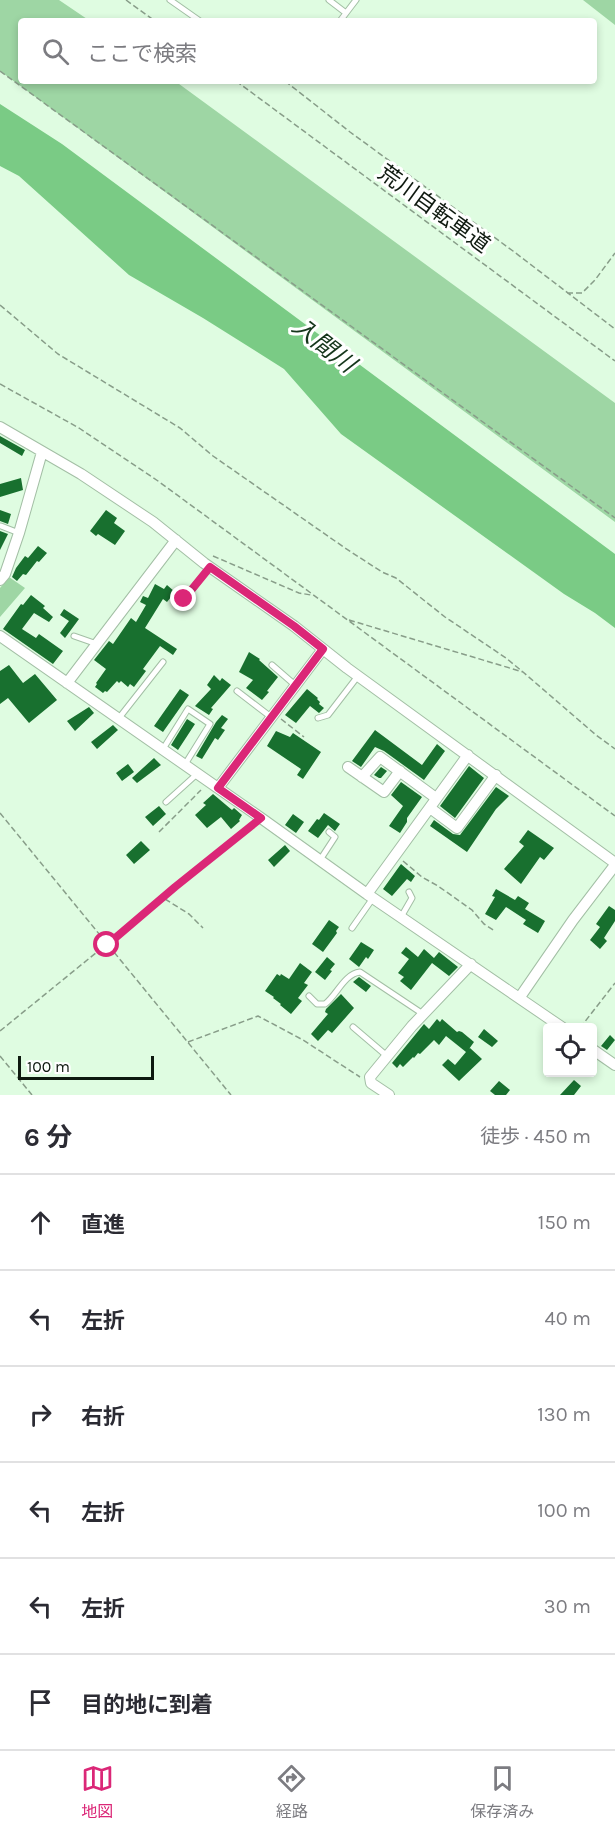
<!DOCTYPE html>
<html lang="ja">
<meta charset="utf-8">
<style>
body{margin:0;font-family:Karla,"Noto Sans JP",sans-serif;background:#f7f7f7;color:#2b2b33}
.controls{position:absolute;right:18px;bottom:18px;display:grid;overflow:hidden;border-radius:6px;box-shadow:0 3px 9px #0003}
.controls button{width:54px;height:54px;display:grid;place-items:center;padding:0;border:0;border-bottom:2px solid #e1e1e2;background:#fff;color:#2b2b33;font:30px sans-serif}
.scale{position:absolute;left:18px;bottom:15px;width:136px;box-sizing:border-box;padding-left:6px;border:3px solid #0e190f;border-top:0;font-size:16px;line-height:21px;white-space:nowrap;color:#0e190f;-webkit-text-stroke:4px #fff;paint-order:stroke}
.stop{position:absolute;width:18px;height:18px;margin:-14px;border:4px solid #db2777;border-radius:50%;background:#fff}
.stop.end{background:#db2777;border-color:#fff;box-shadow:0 2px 6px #0008}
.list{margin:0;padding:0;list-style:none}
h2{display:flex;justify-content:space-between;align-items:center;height:78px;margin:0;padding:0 24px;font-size:26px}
h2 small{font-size:20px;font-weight:400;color:#7c7c81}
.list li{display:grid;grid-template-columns:39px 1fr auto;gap:18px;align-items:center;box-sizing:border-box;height:96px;padding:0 24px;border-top:2px solid #e1e1e2}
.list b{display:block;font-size:22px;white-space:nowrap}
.list em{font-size:20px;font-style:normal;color:#7c7c81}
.icon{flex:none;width:33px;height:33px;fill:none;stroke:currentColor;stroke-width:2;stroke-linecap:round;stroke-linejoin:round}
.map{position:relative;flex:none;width:615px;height:1095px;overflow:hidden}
.search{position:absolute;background:#fff;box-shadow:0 3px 9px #0003;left:18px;right:18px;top:18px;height:66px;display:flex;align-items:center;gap:15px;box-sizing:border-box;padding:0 21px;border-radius:6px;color:#7c7c81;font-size:22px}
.sheet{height:654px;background:#fff}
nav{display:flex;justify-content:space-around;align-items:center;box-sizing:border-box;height:84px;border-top:2px solid #e1e1e2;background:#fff;font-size:16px;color:#7c7c81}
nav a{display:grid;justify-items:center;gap:3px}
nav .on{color:#db2777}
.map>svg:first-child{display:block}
.green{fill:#9ed6a4}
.water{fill:#7acb85}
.building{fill:#18702f}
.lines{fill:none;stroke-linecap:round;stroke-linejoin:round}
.lane-casing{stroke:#a3bfa5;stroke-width:7}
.street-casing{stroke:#a3bfa5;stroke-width:12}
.path{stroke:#889d89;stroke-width:1.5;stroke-dasharray:6 3;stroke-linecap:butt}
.lane{stroke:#fff;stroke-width:5}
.street{stroke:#fff;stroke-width:10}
.route{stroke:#db2777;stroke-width:8}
.labels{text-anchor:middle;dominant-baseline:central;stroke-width:6;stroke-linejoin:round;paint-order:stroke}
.street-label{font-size:22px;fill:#0e190f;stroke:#fff}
.water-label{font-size:24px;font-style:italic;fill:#15361b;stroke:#fff}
</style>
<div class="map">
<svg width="615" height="1095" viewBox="0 0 615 1095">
<rect width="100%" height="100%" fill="#dffce1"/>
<!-- green -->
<path class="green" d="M0,0H59L90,21H21V81H175L615,403V522L0,71Z
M583,0H615V25Z
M9,577L25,588L0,617V588Z"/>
<!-- water -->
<path class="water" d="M0,104L62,144L615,554V628L595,613L564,594L341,434L284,369L203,318L129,275L19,176L0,166Z"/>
<!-- building -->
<path class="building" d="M0,436L25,450L22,456L0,443Z
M21,478L23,490L0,497V484Z
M0,510L11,514L8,524L0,521Z
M106,510L117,518L114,523L125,531L115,545L98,534L96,536L90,531Z
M0,531L8,534L0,550Z
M38,546L47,553L39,562L37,561L26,575L23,574L17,581L12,577L16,568L25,556L28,558Z
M155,584L164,589L167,585L175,592L167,602L163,599L145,628L177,649L173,655L160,646L143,669L146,671L134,687L130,684L128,687L121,681L119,683L117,681L107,692L105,691L103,693L95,687L97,684L96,683L106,669L94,660L109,641L113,644L131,618L136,622L146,605L140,602L143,596L148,598Z
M31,595L45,606L43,608L53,617L49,622L34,613L22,629L36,638L39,634L63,651L53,664L3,629L21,604L23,605Z
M64,609L79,619L65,638L60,633L69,621L60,615Z
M249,652L260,659L259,660L278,677L267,691L269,692L262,700L246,688L253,680L239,672Z
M9,665L23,683L35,674L57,700L29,723L8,698L0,704V671Z
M214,675L220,681L222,678L231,685L211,708L213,709L209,715L195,706L211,689L207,685Z
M180,689L189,695L163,732L154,726Z
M307,689L318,698L317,699L320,702L319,704L324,708L319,713L310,706L296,723L285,715Z
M89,707L94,713L75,731L67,721Z
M222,715L228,719L221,728L225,730L218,740L215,738L202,759L196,756L216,722Z
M187,719L195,724L178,750L171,745Z
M113,725L118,730L97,749L91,742Z
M375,730L422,765L437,744L445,751L424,780L384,751L375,747L361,767L352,761Z
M276,731L290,737L293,733L321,752L303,779L297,775L301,769L267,746Z
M154,758L161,765L137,783L132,778Z
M128,764L134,772L122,781L116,773Z
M469,766L484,778L455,818L440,806Z
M381,767L387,771L381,778H379L374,775Z
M401,782L422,797L407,818V822L400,833L389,826L403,806L391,795Z
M496,787L509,796L496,809L467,852L430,826L434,820L453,834L460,835Z
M213,794L232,810L234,808L242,815L239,820L240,821L231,829L221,817L207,828L195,815L206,805L203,803Z
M159,806L166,814L153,826L145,817Z
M324,813L340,824L335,831L328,825L318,838L308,831L317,819L319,820Z
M293,814L304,822L296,833L285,825Z
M528,830L554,848L544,860L540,857L521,884L504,869L524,846L519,842Z
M141,841L150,850L134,864L126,855Z
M285,845L290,851L274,867L268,860Z
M401,864L415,876L411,882L407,879L392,896L383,889Z
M496,889L515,900L518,896L529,903L525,909L545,921L538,933L523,924L526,920L506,907L496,920L485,914L495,897L492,896Z
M609,906L615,910V921L604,938L607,941L600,949L590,940L600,927L596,924Z
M329,920L339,927L336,931L337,933L323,952L312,944Z
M361,942L374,950L368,959L366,957L359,967L349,959Z
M406,947L418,957L424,949L434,958L439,952L458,967L449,976L432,963L411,990L400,981L404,977L398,973L409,959L401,953Z
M327,957L335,964L330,970L332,971L325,980L315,972Z
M300,963L312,972L304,983L308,985L298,998L302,1001L291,1014L280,1005L281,1004L273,998L274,997L265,991L277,974L280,976L281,974L289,979Z
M359,977L371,986L366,992L353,982Z
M341,994L354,1008L332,1033L328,1030L318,1041L311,1034L328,1014L325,1012L326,1009Z
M437,1019L440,1022L442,1019L457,1032L459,1031L462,1032L474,1042L469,1049L470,1048L482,1059L459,1081L442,1065L448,1059L455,1065L466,1052L446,1036L439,1045L434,1040L420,1054L418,1053L414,1058L413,1057L403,1067L400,1064L397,1068L392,1063L424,1024L429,1029Z
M484,1029L498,1041L492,1047L478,1037Z
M610,1035L615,1040L607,1050L601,1046Z
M574,1080L581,1086L574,1095H560Z
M499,1081L510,1090L506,1095H495L490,1091Z"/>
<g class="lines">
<!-- lane casing -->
<g class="lane-casing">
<path id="lane" d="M170,0L200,21
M329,0L346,13
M340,21L356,0
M1,526L19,533
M184,599L210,567
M74,636L97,644
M272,665L295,685
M237,691L271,717
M119,718L163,662
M318,718L328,715L358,676
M163,749L188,709L210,724L184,766
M166,802L197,774
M320,860L335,837L329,832
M401,917L412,898L409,892
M352,928L373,898
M309,996L317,1004H325C337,995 344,974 360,972L423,1014
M353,1027L387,1056"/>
</g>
<!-- street casing -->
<g class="street-casing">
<path id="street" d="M0,427L81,474L153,522L204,563L294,626L347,668L615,863
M0,580L5,574L19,533L42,452
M0,636L261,818L367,894L563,1028
M67,683L176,540
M348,767L384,792L400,771
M362,777L380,757L436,798
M218,788L323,649
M430,808L457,828L496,775
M367,894L468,755
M520,997L573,920L615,865
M592,1049L615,1065
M389,1095L371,1083L370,1077L412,1026L471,964"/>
</g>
<!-- path -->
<path class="path" d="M126,0L155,21
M0,71L615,518
M236,81L615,361
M285,81L350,132L513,251L615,329
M567,293H582L595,280L615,253
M0,305L58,354L180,428L213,456L345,548L382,572L396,578L445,617L506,658L523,672
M0,384L79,428L158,481L615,816
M213,556L299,593L311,595
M349,620L523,672L596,735L615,749
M281,719L304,737
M0,813L231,1095
M159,832L201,790
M403,861L422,877L438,886L472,910L484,924L495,931
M165,899L189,914L203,928
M580,1028L615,983
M0,1031L253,825
M188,1042L258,1016L303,1040L360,1077
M0,1056L32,1095"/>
<!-- lane -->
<use href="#lane" class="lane"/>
<!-- street -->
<use href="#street" class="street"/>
</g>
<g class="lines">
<!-- route -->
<path class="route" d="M107,945L175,887L261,818L218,788L323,649L294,626L210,567L184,599"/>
</g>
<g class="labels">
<!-- street labels -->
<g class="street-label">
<text transform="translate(434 209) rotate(36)">荒川自転車道</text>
</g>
<!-- water labels -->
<g class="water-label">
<text transform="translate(324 345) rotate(38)">入間川</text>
</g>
</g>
</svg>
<div class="controls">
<button><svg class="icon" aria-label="locate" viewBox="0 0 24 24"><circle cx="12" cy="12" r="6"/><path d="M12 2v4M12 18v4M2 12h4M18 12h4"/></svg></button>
</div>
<div class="scale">100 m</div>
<div class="stop" style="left:107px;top:945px"></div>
<div class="stop end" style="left:184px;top:599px"></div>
<div class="search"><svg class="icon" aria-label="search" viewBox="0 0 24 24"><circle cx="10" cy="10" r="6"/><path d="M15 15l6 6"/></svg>ここで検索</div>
</div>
<section class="sheet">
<h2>6 分<small>徒歩 · 450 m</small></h2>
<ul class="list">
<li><svg class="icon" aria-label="ahead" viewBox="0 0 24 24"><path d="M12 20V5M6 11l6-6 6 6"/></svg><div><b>直進</b></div><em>150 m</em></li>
<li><svg class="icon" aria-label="left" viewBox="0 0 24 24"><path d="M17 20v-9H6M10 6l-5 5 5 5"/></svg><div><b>左折</b></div><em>40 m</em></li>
<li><svg class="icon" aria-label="right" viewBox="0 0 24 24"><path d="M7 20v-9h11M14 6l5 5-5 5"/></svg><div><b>右折</b></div><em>130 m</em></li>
<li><svg class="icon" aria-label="left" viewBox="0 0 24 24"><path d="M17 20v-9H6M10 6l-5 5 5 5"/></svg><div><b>左折</b></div><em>100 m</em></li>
<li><svg class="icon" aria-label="left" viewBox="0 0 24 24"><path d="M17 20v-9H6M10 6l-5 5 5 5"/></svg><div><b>左折</b></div><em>30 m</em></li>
<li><svg class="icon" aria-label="arrive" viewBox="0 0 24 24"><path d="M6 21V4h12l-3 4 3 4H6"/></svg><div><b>目的地に到着</b></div></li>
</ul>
</section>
<nav>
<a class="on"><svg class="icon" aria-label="map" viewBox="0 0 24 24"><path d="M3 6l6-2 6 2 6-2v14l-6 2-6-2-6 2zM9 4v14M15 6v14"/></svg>地図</a>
<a><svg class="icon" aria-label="directions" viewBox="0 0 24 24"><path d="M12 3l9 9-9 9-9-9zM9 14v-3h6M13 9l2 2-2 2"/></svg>経路</a>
<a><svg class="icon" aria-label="saved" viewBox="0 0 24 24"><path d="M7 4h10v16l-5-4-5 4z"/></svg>保存済み</a>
</nav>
